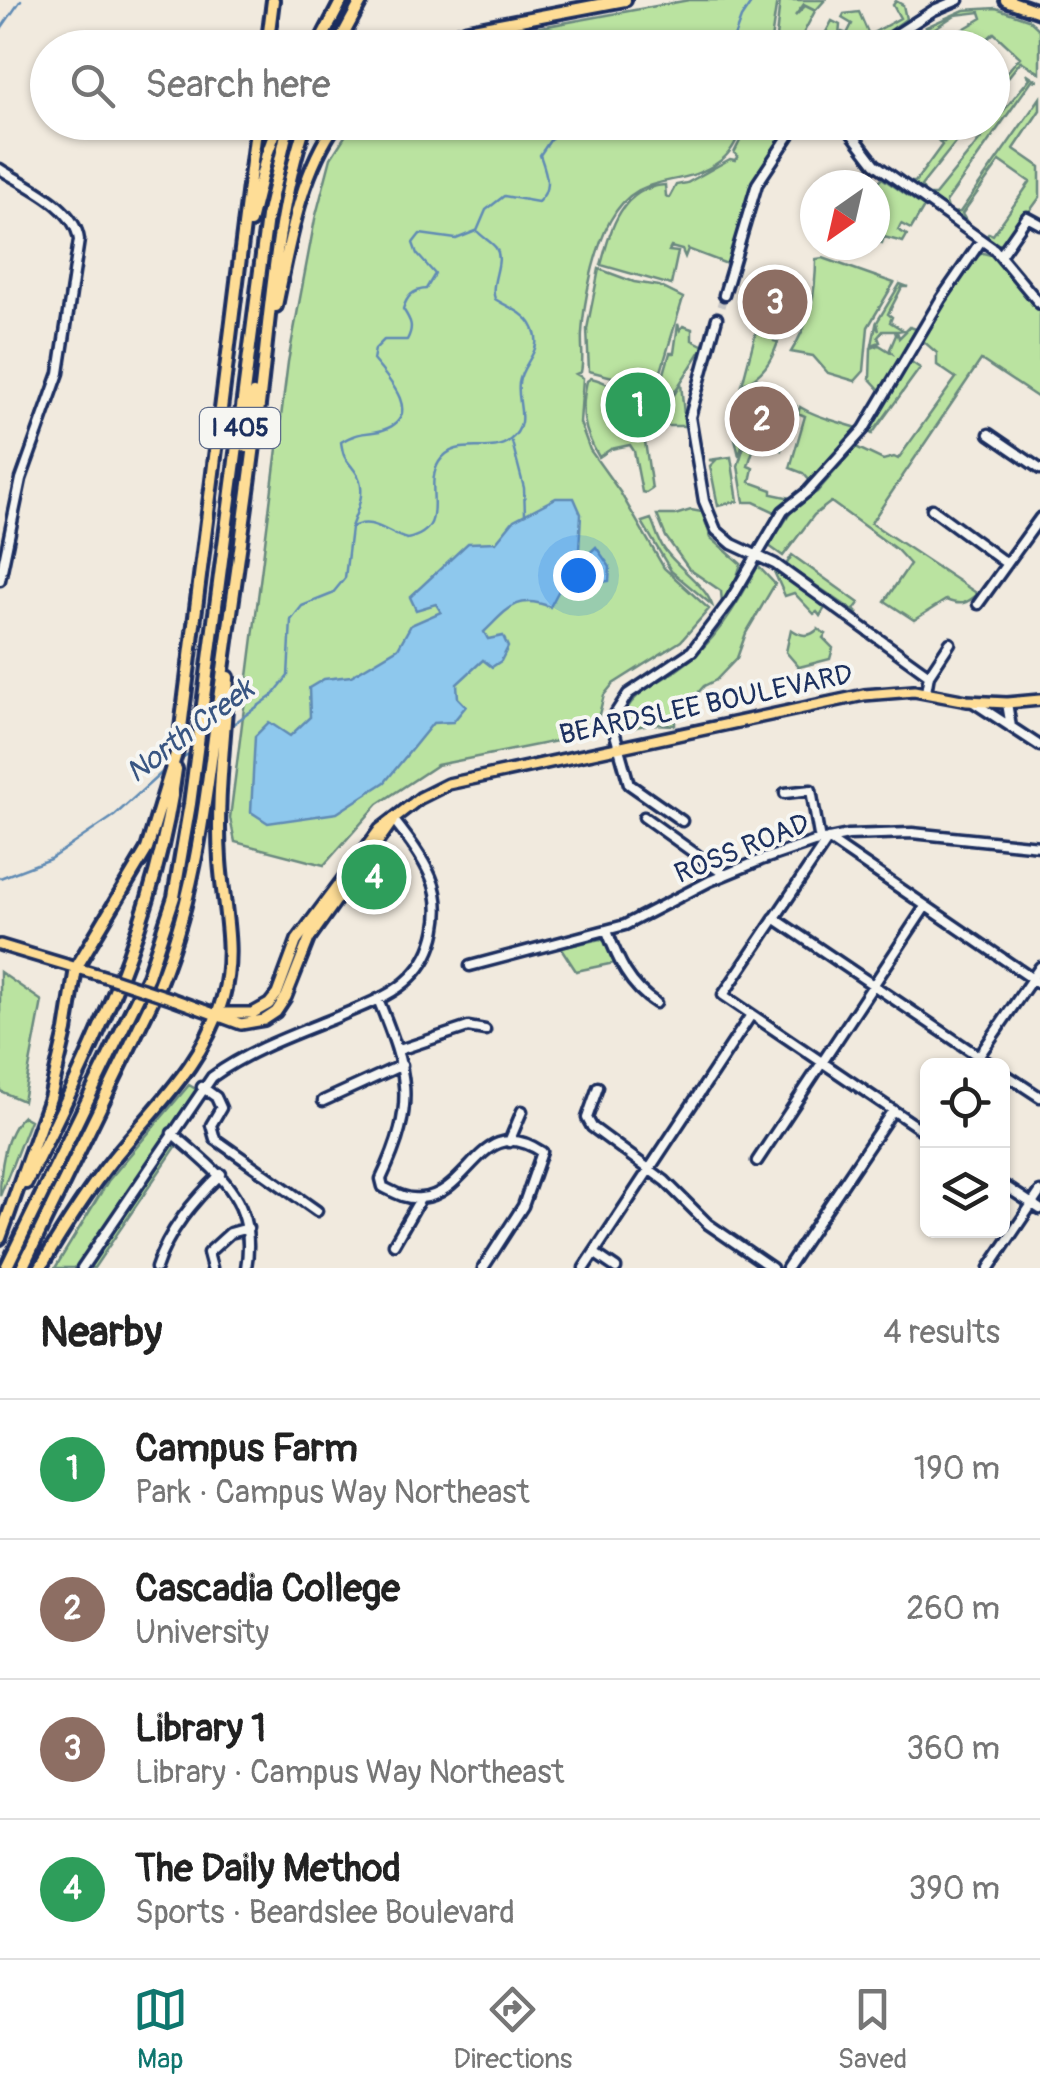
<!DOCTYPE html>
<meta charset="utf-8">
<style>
body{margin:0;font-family:Pangolin,sans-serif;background:#f6f6f6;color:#222}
.controls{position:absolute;right:30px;bottom:30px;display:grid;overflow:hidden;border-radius:15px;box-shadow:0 2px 8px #0004}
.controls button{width:90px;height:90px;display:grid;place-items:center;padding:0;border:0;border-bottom:2px solid #e0e0e0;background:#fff;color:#222;font:50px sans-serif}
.compass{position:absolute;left:800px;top:170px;width:90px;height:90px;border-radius:50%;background:#fff;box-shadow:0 2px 8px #0004;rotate:214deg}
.you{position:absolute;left:578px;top:575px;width:35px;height:35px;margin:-25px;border:8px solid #fff;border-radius:50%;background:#1a73e8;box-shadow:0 0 0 15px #1a73e833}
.badge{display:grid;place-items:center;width:65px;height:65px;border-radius:50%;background:#0f766e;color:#fff;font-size:32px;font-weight:700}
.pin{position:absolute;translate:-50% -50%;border:5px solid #fff;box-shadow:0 2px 10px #0006}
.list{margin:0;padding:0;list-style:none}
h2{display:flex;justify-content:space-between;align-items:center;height:130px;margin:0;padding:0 40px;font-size:42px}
h2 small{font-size:32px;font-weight:400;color:#767676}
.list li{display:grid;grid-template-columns:65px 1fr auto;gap:30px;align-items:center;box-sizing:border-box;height:140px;padding:0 40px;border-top:2px solid #e0e0e0}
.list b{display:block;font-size:38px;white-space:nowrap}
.list p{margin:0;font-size:32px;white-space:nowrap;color:#767676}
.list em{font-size:32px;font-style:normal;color:#767676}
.icon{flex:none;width:55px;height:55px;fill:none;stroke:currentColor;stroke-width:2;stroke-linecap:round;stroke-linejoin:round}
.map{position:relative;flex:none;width:1040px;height:1268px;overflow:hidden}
.search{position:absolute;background:#fff;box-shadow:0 2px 8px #0004;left:30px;right:30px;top:30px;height:110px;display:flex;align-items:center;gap:25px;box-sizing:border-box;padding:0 35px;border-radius:55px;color:#767676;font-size:38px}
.sheet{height:690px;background:#fff}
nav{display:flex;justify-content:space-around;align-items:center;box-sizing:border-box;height:140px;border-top:2px solid #e0e0e0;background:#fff;font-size:28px;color:#767676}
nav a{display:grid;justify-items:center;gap:5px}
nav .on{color:#0f766e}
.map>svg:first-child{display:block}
.green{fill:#bae3a0;stroke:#6a897f;stroke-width:2.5}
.water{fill:#8ec8ed;stroke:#608bb4;stroke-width:2.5}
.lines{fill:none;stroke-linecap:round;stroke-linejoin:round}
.stream{stroke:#608bb4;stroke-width:2.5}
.minor-tunnel{stroke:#c6c5c4;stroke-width:8;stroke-dasharray:8 4;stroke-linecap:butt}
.minor-casing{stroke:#1b2f5e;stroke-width:15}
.major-casing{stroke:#1b2f5e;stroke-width:16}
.highway-casing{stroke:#1b2f5e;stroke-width:18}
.minor{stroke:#f6f6f2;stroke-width:8}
.major{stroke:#fedd96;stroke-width:9}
.highway{stroke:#fedd96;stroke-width:10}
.major-bridge-casing{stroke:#1b2f5e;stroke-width:16;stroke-linecap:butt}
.major-bridge{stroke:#fedd96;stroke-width:9}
.labels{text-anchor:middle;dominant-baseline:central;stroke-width:8;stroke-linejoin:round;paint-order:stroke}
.shield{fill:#f6f6f2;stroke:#5d6b8a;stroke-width:2.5}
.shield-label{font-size:25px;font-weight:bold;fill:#1b2f5e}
.street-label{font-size:28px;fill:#1b2f5e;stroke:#f6f6f2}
.water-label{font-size:30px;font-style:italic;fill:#385582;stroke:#f6f6f2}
</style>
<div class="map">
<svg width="1040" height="1268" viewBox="0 0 1040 1268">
<rect width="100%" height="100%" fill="#f1eade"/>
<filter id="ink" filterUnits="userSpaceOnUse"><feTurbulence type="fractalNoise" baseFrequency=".01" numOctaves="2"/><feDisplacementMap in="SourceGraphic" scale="20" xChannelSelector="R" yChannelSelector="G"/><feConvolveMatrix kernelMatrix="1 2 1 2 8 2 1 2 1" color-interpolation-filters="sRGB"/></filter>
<g filter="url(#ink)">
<!-- green -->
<path class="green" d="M689,0H777L770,47H449L465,41Z
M780,0H825L816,10L804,4L795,16L805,6L815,11L796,47H775Z
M896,1L903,5L906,19L867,47H818L832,21L840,25L839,36L842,32L847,34L852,24L842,18L844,14L859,12L869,35L900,18L893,5Z
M996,8L1028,19L1040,30V73L1021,61L993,96V88L1020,57L994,33L978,47H933L982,18L980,12L955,15L929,32L926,27L964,10Z
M1026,73L1038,81L1032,80L946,202L948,209L928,195H935L1030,78Z
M1040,98V110L1014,149L1040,167V197L1002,249L986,237L989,233L993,235L1030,182L1000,161L962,214L965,219L953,213L960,212Z
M354,122L745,123C738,136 733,152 720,161C679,192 639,167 610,221C594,251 584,300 582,333C581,346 584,359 581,372L576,374L583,378L580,423L590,450L620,492L664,568L709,609L681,641L613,684L604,695L596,726L587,735L437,765L378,804L324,865L235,842L230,818L288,362L315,219L331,158Z
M749,123H793L756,179L731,261L727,264L688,249L685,257L682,250L671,247L669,251L678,252L671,285L601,265C611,228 621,188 665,185L666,196L669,198L676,185L687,183L730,159L735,160L738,156L734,153Z
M961,123H971L921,186L924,191L909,182H915L942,145L938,140L944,142Z
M882,178L924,207L911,229L901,224L898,230L907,235L903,242L884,237L882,243L875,241V185Z
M983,253L995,256L1010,274L1040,296V399L981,360L871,523L978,594C966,604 961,606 946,600L914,620L885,601L910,564L897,550L831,502L814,515L783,556L769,546L796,504L817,492L856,447L883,460L894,457L898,459L956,378L937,365V353L922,340L976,257Z
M823,258L894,283L868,327L864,371L855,381L828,373L813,356L791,352C810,322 816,294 816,259Z
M599,269L634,282L659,286L683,298L656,388L589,371L587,329Z
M900,284L908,287H902L888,314L892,317L890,322L903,330L897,331L899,338L910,327L916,329L881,391L870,379L871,348L879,345L892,353L890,349L896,335L895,331H883L878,337L880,342L872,345L876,325L879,331L877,322Z
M678,324L680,330L683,326L692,329V340L704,346L663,410L657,411L654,408L670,353H674Z
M756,332L775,337L774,341L778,342C771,362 763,375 742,385Z
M910,361L920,368L872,434L868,431Z
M591,378C609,382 616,390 631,395L634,387L654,393L652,409L657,414L664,412L681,383L685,426H662L644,435L652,489L646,493L642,492L634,451L630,445L611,449L599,457C583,431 580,411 587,381Z
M736,402L753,407L739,456L731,420Z
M778,403L796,406L781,450L775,446L779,430L751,422L761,407Z
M800,407C818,418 837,421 857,428L811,482L803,473L790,468L805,416L798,413Z
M744,446L753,450L748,466L753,468L750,482L772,490V494L791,498L775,512L754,502H744L738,466Z
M731,457L738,501L718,506L710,466L715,461L709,460Z
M691,510L702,512L711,538L741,564L734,586L722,603L721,591L689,569L666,537L657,515H675Z
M651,519C656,529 658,541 665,550C678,568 706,586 712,605L671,571L642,522Z
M792,555L859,603L854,610L858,614L786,565Z
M758,566L775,584L746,633L737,658L716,680L704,686L675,719V725L649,724L627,729L622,722C628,694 656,684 677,670C713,646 738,604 758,566Z
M772,567L826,606L820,616L817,612L814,614L794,593L785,596Z
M791,629C801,636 809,638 818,629L826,634L823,638L833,648L830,659L799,667L786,652Z
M600,939L607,942L614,963L576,971L561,948Z
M0,972L42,1001L23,1101L0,1091Z
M189,1085L199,1091L172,1133L180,1141L94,1268H55L108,1181Z
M23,1116L30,1120L0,1196C0,1172 4,1133 23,1116Z"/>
<!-- water -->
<path class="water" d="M556,498H574L581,514L579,550L567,560L579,563L596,547L610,567L609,581L595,583L568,573L550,607C517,593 507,610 484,632L488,639L503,636L508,647L501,661L492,667L483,660L457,684L458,698L466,706L453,722L433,723L385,782L337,813L268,823L251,812L255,736L269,722L290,736L310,717L309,688L324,679L351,676L398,648L411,625L441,612L436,604L416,610L410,597L468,543L496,542L514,520Z"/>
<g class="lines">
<!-- stream -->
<path class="stream" d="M0,30L21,0
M730,48L741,18L753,0
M512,442L524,488L525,514
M351,527C358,509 368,488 355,471C345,457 344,461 341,442C364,428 371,436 388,428C422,413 386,376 373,360L375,349L384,340H407C414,327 411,321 403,309C407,296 413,290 426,289L435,274L417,254L413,243L420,234L456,239L476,231
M229,727L272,696L288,676L291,620L302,606L332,594L345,578L351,528C372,515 387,534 407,539C453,529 422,489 439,462C456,435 490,457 510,440C531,423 516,403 519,383C522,361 546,351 532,326C526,313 507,307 495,299C489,283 505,262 496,248C492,242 482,237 477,231L486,210L504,196L538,202C553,189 546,172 540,155L553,136L594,129L599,122
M179,760L193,751
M0,878L50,859L114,816L168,767"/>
<!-- minor-tunnel -->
<path class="minor-tunnel" d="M717,318L724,295"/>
<!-- minor casing -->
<g class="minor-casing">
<path id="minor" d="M875,48L934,10L958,0
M843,122L875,164L994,249L1040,304
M0,169C26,186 75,206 79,240L59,373L21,479L0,580
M1000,256L1027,217L1040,224
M724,295L757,184L798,122
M717,318L690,417L704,501L716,530L732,544L775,564L929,675
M989,434L1040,469
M932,509L1007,564
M978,604L1040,518
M926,692L929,675L950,643
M973,702L1040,746
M1007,703L1011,727
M785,793L811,790L820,841
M644,817L725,875
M682,821L629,784L613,727L615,714L628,694L692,651L730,601L783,511L808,491L864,429L941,299L981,241
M774,918L993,1066
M607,931C618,960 629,986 656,1003
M470,966L625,925L710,881L761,860L814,842L848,835L912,833L1040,846
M378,999C408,1073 417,1103 381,1179L383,1187C395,1193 407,1200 421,1198C471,1194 481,1111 542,1152L523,1206L483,1268
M399,1050L468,1027L485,1030
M979,1056L1040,967
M1002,1072L1040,1097
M202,1087L216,1097L221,1108L211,1125L215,1139L317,1211
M598,1087L587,1118L592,1127L665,1181L708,1224L772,1268
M323,1101L402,1065
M172,1133C218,1173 258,1200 246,1268
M928,1134L723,995L828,839L1040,984
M509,1142L522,1111
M757,1161L925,907
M1002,1184L1040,1209
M394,1244L420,1199
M594,1253L616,1268
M82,1268L212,1077C249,1050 295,1034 337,1017C362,1006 391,997 411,977C436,953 445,909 431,877C422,856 407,837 393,819
M156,1268C168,1231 193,1201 221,1174
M212,1268L208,1253L230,1233L248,1228
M584,1268L751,1015
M787,1268L893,1110
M989,1268L1040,1192"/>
</g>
<!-- major casing -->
<g class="major-casing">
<path id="major" d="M0,945L110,978
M173,999L241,1024L264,1020L276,1012L286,997L309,939L392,822
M218,1013H253L269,1004L277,994L297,940L380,829L420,798L448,784L864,695L914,691L967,701L1007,703L1040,700"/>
</g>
<!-- highway casing -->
<g class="highway-casing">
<path id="highway" d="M1006,0L1040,12
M267,48L273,0
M317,48L342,0
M336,48L362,0
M422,48L468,30L625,0
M250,222L267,154L279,122
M276,306C289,245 300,173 337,122
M247,447L253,394
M26,1183C92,1050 157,918 176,769
M0,1238L50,1098L66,1031L76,968L147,849L179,744L257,122
M6,1268L148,976L174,897L190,804L267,217L289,122
M22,1268L152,1001C192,912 204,818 216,722C229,621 245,522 257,421C270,322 274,218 306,122
M40,1268C62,1231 85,1194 112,1160C153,1109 205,1063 223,997C236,950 223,907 220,860C216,800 225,737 228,677"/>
</g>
<!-- minor -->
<use href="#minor" class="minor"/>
<!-- major -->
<use href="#major" class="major"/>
<!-- highway -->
<use href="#highway" class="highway"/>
<!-- major-bridge casing -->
<g class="major-bridge-casing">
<path id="major-bridge" d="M110,978L173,999"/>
</g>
<!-- major-bridge -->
<use href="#major-bridge" class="major-bridge"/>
</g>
</g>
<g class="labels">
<!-- shield labels -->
<rect class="shield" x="200" y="408" width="80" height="40" rx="8"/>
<g class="shield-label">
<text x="240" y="428">I 405</text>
</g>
<!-- street labels -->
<g class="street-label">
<text transform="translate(706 705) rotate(-12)">BEARDSLEE BOULEVARD</text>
<text transform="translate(742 849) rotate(-22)">ROSS ROAD</text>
</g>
<!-- water labels -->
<g class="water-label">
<text transform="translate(190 731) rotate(-37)">North Creek</text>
</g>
</g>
</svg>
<div class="controls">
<button><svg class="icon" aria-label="locate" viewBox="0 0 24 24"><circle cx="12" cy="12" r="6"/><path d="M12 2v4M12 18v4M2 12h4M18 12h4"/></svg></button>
<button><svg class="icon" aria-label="layers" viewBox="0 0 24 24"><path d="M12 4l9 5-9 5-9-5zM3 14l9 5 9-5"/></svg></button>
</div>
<svg class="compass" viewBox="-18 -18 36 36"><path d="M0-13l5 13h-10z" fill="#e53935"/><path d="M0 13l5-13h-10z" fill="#767676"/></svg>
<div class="you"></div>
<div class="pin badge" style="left:638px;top:405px;background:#2e9e5b">1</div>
<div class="pin badge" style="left:762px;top:419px;background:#8d6e63">2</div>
<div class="pin badge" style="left:775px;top:302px;background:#8d6e63">3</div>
<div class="pin badge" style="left:374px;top:877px;background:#2e9e5b">4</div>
<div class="search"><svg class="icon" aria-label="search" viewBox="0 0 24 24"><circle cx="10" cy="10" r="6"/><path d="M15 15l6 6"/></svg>Search here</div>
</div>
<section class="sheet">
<h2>Nearby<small>4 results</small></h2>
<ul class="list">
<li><span class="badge" style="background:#2e9e5b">1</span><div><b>Campus Farm</b><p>Park · Campus Way Northeast</p></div><em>190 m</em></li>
<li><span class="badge" style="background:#8d6e63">2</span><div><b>Cascadia College</b><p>University</p></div><em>260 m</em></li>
<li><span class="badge" style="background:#8d6e63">3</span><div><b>Library 1</b><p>Library · Campus Way Northeast</p></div><em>360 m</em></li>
<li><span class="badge" style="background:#2e9e5b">4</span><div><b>The Daily Method</b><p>Sports · Beardslee Boulevard</p></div><em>390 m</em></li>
</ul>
</section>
<nav>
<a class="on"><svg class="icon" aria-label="map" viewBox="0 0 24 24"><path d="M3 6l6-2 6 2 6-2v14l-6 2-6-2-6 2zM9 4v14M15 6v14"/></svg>Map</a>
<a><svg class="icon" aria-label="directions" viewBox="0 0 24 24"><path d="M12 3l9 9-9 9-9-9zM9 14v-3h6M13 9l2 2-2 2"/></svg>Directions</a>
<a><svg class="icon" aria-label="saved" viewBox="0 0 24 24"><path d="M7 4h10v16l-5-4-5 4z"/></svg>Saved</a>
</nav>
